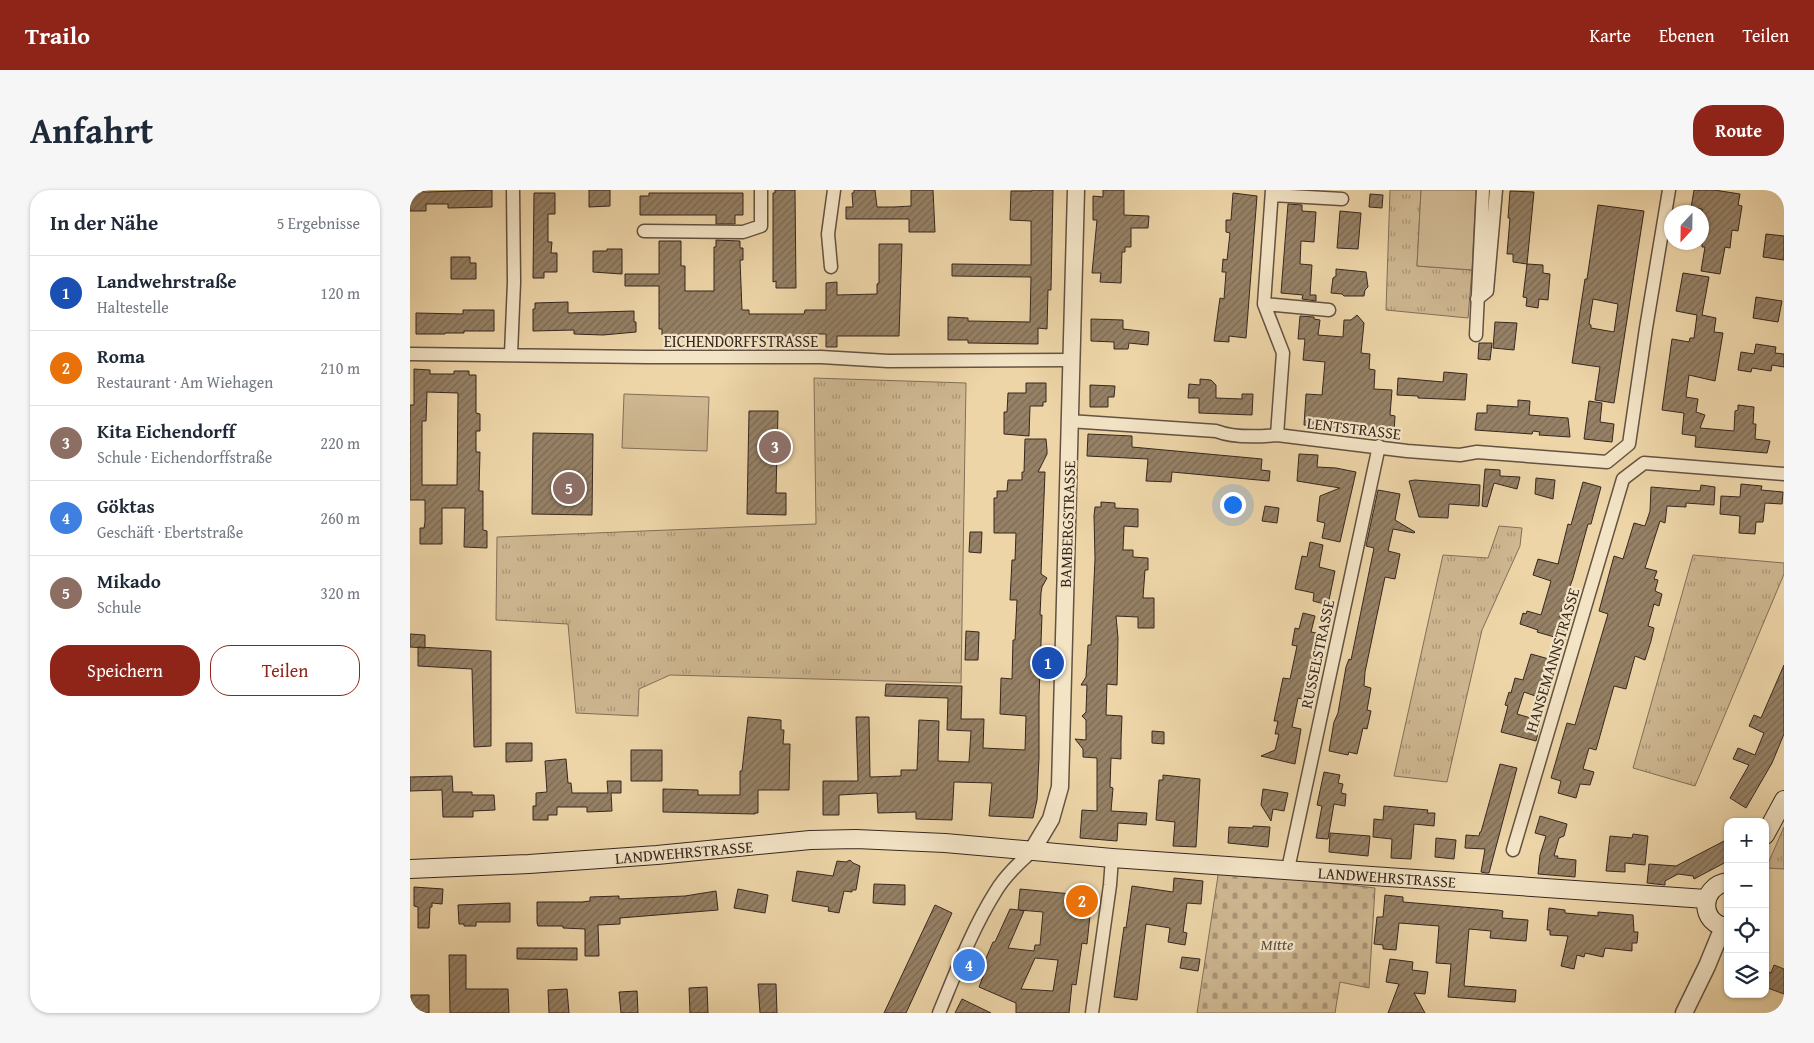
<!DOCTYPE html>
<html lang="de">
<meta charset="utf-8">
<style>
body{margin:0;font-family:"Gentium Book Plus",serif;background:#f6f6f7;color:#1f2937}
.controls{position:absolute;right:15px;bottom:15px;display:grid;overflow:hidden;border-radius:10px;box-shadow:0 1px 4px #0004}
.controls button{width:45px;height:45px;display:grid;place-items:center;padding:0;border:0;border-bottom:1px solid #e0e1e3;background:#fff;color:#1f2937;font:25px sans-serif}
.compass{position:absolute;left:1254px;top:15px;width:45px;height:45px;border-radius:50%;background:#fff;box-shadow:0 1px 4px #0004;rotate:202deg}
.you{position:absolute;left:822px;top:314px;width:18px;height:18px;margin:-12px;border:4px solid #fff;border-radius:50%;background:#1a73e8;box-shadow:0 0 0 8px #1a73e833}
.badge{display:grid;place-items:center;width:32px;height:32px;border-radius:50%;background:#8f2418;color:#fff;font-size:16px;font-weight:700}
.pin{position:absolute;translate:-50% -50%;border:2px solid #fff;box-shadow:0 1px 5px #0006}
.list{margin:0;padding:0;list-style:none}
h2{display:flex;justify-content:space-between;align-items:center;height:65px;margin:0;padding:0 20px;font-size:21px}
h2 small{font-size:16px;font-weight:400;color:#747a83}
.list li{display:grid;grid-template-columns:32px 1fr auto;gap:15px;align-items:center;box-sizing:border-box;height:75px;padding:0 20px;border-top:1px solid #e0e1e3}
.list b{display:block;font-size:19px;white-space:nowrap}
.list p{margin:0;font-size:16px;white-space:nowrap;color:#747a83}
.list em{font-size:16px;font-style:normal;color:#747a83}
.actions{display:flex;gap:10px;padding:15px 20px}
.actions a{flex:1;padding:11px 0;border:1px solid #8f2418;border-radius:20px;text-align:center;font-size:18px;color:#8f2418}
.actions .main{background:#8f2418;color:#fff}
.icon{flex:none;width:28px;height:28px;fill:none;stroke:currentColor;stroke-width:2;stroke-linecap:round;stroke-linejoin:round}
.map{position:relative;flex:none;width:1374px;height:823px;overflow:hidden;border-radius:20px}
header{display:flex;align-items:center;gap:30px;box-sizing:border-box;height:70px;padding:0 25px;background:#8f2418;color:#fff}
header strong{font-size:24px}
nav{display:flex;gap:28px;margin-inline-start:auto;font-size:18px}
.intro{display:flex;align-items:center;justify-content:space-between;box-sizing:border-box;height:120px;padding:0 30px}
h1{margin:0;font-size:35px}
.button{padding:12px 22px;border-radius:20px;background:#8f2418;color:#fff;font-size:18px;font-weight:700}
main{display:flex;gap:30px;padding:0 30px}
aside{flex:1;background:#fff;border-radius:20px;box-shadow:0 1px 4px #0004}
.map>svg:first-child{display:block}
.grass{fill:url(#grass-tufts);stroke:#826f58}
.cemetery{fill:url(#cemetery-stones);stroke:#826f58}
.pitch{fill:#ceb791;stroke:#826f58}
.building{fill:url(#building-hatch);stroke:#37271f;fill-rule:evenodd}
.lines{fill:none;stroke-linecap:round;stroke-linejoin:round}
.minor-casing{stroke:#645241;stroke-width:15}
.tertiary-casing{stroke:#645241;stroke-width:19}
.secondary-casing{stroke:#37271f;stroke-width:20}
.minor{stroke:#f3e4c6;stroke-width:12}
.tertiary{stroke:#f3e4c6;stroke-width:16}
.secondary{stroke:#f3e4c6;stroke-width:18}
.labels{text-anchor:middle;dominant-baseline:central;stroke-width:4.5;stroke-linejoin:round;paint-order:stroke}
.street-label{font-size:16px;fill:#37271f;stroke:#f3e4c6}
.park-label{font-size:16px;font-style:italic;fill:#5d4b3c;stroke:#f3e4c6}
</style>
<header>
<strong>Trailo</strong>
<nav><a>Karte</a><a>Ebenen</a><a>Teilen</a></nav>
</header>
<div class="intro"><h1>Anfahrt</h1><a class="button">Route</a></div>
<main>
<aside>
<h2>In der Nähe<small>5 Ergebnisse</small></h2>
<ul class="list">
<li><span class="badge" style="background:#1a4fb4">1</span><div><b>Landwehrstraße</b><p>Haltestelle</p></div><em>120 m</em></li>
<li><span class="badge" style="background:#e8710a">2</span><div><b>Roma</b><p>Restaurant · Am Wiehagen</p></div><em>210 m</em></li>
<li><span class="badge" style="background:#8d6e63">3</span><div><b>Kita Eichendorff</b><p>Schule · Eichendorffstraße</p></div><em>220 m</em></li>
<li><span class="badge" style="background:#3f7fe0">4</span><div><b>Göktas</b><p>Geschäft · Ebertstraße</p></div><em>260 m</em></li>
<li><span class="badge" style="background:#8d6e63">5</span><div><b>Mikado</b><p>Schule</p></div><em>320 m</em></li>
</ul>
<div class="actions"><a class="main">Speichern</a><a>Teilen</a></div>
</aside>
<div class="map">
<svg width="1374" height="823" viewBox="0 0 1374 823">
<defs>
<pattern id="grass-tufts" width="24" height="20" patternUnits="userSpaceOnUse" patternTransform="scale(1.25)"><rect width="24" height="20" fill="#ceb791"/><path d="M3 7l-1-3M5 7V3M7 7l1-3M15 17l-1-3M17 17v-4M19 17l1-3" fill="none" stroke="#a89576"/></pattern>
<pattern id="cemetery-stones" width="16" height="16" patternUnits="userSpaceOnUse" patternTransform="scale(1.25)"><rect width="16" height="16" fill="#ceb791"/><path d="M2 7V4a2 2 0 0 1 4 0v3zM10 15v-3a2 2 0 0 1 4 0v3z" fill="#a89576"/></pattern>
<pattern id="building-hatch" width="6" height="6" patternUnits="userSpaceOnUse" patternTransform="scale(1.25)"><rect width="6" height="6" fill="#968166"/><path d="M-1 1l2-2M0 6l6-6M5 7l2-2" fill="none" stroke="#7b6a53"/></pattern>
</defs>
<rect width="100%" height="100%" fill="#edd5a8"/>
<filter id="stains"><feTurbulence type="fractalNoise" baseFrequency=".004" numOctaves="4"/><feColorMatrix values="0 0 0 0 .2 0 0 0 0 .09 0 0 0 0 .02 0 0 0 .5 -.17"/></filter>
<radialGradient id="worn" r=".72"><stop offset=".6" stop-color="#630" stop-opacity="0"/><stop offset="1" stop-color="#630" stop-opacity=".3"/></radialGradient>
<!-- grass -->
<path class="grass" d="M980,0H1011L1007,76L1062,80L1058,128L976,120Z
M404,188L556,193L551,493L260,485L229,499L228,526L166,523L158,434L86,430L87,347L406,334Z
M1089,336L1112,338L1110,356L1072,440L1037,592L984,586L1033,365L1078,368Z
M1283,365L1374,373V384L1285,596L1223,578Z
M1374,637V679L1356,678Z"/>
<!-- cemetery -->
<path class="cemetery" d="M809,679L965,698L959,798L930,792L925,823H787Z"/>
<!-- pitch -->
<path class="pitch" d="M1011,0H1066L1062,80L1007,76Z
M214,204L299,207L297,261L212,258Z"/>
<!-- building -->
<path class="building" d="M0,0L16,2L82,0V17L38,18V14H16V21H0Z
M179,0H200V16L179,17Z
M365,0H385L386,98H366V91L363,92V3H365Z
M444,0H465L467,17H484L501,16V0H523L525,42H499V29H436V17H443L442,3H444Z
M622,0H643L641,100H638L637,139L628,138V154L558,153V150H538V127L558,128V131L620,132L621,87L542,86V74L621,75V31L600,30L601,1H622Z
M693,0H714V25L739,26L738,38H721V57H715V62H712L711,93L690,92L691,83H682L687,30H683V6L693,7Z
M1284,0H1304L1330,4L1328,15L1332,16L1328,41L1322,40L1320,58L1315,57L1310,84L1291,81L1295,57H1292V19L1281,18Z
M1100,1L1124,2L1117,74L1133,75V83L1140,84L1138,110L1129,109L1128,118L1116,116L1117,108L1113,107L1117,74L1103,72V64H1097L1100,28H1098Z
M124,3H145V24H138V52H142L141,63H147V82H134V88H123Z
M239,3H333V25H325V34H306V25H230V6H239Z
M823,3L847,6L836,148L819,146V152L804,151L810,108L814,109L816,82H812L813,69L817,70L820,43L816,42V30H821Z
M960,4L973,5L972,18L959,17Z
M878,14L892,15V21L906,22L904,52L891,51L890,74L902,75L900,105H906V111L892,109L893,105L871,103Z
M1188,15L1234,21L1204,213L1185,210L1190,177L1162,173L1175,89H1177ZM1183,109L1208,114L1204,142L1181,138V135L1179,134Z
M930,21L951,23L948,59L927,58Z
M1356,44L1374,46V70L1353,67Z
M306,50L330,51V58H333V70H330L332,120H339V124H394L395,120H416V93L427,92V105L467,104V94L469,93V54H492L489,146H427V157H416V144H395V146H332V154L320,155V149H292V145H252V139H249V96H215V84H249V51H271V76H275V101H304V57H306Z
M197,59H212V84L183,82V61H197Z
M41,67H60V73H66V89H41Z
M926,79L956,82L958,97L955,100L954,106H934L932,104L921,103L923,88L926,86Z
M1273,83L1299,87L1292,125L1306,128L1304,142L1313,143L1305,191L1279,185L1276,207L1288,209L1286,222L1295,225L1290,238L1324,241L1325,221L1328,220V215L1344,217L1343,234H1346L1345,249L1360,251L1357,263L1285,257L1286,246L1272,244L1274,223L1252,220L1262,149L1279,152L1280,148H1284L1287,125L1266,121Z
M1346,107L1372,111L1368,132L1343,128Z
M158,112V123L224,121V132H226V142L193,145L164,144V140L123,141V119H125V113Z
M53,120H84V141H54V143H35V144H6V123L53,124Z
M947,125L954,133L951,163L960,164L959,179L965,180L964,199L982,200L980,225L985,226L984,242L894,235L896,204L912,205L915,172L893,170L895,149H888L890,126L904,127V129L910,130L908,145L933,147L934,130H941Z
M681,129L713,130V139L739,142L738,155L719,153L718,159H704V152L681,151Z
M1085,132L1107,133L1104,160L1083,158Z
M1069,153H1082L1080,170L1068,169Z
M1346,154L1366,157L1365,163L1374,164V177L1362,175L1361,181L1342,178L1341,182L1328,180L1331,162L1344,164Z
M4,179L20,180V184H44V181H59V185H66V223L70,224V241H66V262H70L69,301H73V340L77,341V358L54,357L55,318H32V354H10V338H14L15,332V310H0V215H4ZM17,202L48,203L47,295H12V231H16Z
M1034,182L1057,184L1055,210L1008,208V206L987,205L988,188L1033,192Z
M790,189L801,190L806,195V208L832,209V204H843L842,225L789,223V208H778L779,194L790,195Z
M616,193H636V212H633V216H620L619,246L594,244V222H597L598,203H616Z
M680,195L705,196L704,207H698V217H680Z
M1108,210L1120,211L1119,225L1158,228L1160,247L1129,245L1130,242L1123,241L1122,244L1065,240L1067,223H1077V215L1108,217Z
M1179,211L1192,213L1190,232L1204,234L1202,252L1174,249Z
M339,221H368L366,303H376V325L337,324Z
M123,243L183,244L182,325L122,324Z
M678,244L722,246V257L852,269L851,280L860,281L859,291L762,282L761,292L736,291L738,269L677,266Z
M615,249H636L637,260V264L628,282H635L631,384L637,388L632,397L631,403L630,425H632L629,507V568L627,610L623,628L579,626L582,593L544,592L542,630L506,629V622L468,623L467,603L429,605V625H413V591H448L446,527H459L460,587L491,586V580H507L509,530L529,531L528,571L559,572L561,541L537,540L538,508L475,506L476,494L552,496L551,529H574L573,558L615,560L616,526L590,524L591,488L602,489L603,450H605L607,410H600L602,370H605L606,343H584V308H587V301H597L598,290H612V282H614Z
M889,264L908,265L907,277L926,278L946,282L930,352L912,348L915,333L907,331L910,306L930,298L887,291Z
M1075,279L1090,280V286L1110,287L1107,299L1084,293L1077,317L1072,316Z
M1126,288L1145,290L1143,309L1125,304Z
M1005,290L1070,295L1069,316L1039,314L1038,328L1009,327L999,291Z
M1173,292L1191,297L1181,334H1178L1163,388L1149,427L1160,430L1155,450L1127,442L1128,440L1110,434L1113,423L1116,424L1117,421L1131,425L1141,391L1123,385L1128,369L1148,374L1158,334L1161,335Z
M1331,294L1352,296L1351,300L1373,302L1372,314L1355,313L1353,332H1346L1345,344L1329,343L1330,326L1310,324L1311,306L1330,307Z
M1291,295L1305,297L1304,315L1276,313V317L1257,316L1255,333L1250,331L1235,378L1247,381L1244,389L1248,390L1245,401L1252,404L1249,416L1244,414L1238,436L1244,438L1241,451L1235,470L1225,466L1216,499L1204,496L1186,560L1179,558L1173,579L1184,582L1180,595L1170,594L1166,608L1148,603L1151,591L1141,588L1157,533L1165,535L1198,424L1189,421L1204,366L1213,369L1224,333L1235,336L1240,321L1241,297L1290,301Z
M968,300L990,304L985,330L1005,342L1004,343L983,339L978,361L990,364L985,389L975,387L955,482L954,496L961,498L957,520L961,521L957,539L953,538L947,564L939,562L938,565L919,561L924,532L928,523L936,477L939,469L941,470L964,358L956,356Z
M691,312L705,313V318L728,319V337L714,336L713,360H723V367L738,368V380H735L733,408H744V438H728V427L706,426L708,448L707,495L697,494L696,525L712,526L711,551V569L701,568L700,597L703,598L701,621L737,623L736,635L708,633L707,651L670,648L672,620L687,621V568L673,567V559L665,549L676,550V530L672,526L676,522L677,495H671L676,487L678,455H681L685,369L684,326L685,317H691Z
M855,316L869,318L867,333L852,331Z
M560,342H572L571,363L559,362Z
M900,352L913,355L909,377L925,381L918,415L903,411L904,403L885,399L892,366L897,367Z
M893,423L905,426L901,442L911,444L897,510L888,508L882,537L891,539L885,574L851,566L865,560L869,544H865L868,531H864L873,488L880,489L887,456L882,455L885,438L889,439Z
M556,441L569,442L568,470H555Z
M0,444L15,445V458L0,457Z
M8,457L81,461V556L64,557L62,479L8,476Z
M1121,464L1139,469L1128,507L1114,502L1107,524L1131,531L1126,551L1091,542L1098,516L1095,515L1099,502L1101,503L1105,488L1113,490Z
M1374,475V544L1362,573L1336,618L1320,608L1339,575L1323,569L1328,558L1345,565L1354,543L1339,536L1344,525L1351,528Z
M338,527L371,530V540H374L373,554H380L379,600H348V623H345V624L253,622V599L288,600V605H330V581H332Z
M742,541L754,542V554L742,553Z
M96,553H122V571L96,572Z
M221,560H252V591H221Z
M156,569L158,593H161L162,603H198L197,591H211V603H201L202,621L177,622V617H147V625H138V630H123V616H126V603L137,602L135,571Z
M1090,574L1107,578L1079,683H1076L1071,682L1075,659L1055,658L1056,645L1069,646L1070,642H1071Z
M914,582L930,585L928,593L933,594L931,603L936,604L935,616L924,614L918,649L906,648L912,616L907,615Z
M753,585L790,589L786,657L763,656L765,632L746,630L749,590H753Z
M42,586L43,602H62V605H84L85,620L63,621V627H33L32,600L0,601V587Z
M853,599L878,603L874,621L863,619L861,631L851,615Z
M974,616L1018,620L1017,623H1025L1024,636L1004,634L1001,669L981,668L982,649L963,647L964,629L973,630Z
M1130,626L1157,634L1154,646L1149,648L1144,666H1148L1147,668L1166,670L1165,687L1128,684L1130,665L1136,646L1125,643Z
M843,636L860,637L858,657L818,653L819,637L843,638Z
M920,643L960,646L958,666L919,662Z
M1223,644L1238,646L1235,675L1215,673V682L1196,681L1200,646L1222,648Z
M1026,648L1046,650L1044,669L1025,667Z
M1318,649V671L1284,689L1283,686L1268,684L1255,691V695L1237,693L1239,674L1266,676Z
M440,670L443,673L450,676L446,700H442V702L434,701L429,723L418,721L419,717L382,711L387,681L423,686L427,671L436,672Z
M764,688L793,691L791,714L777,713L773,742L777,743L775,755L758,752L760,738L736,734L727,810L704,807L714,737L716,738L722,696L763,702Z
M464,694L495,695V715L463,713Z
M4,697L33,699L32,714L22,713V717H20L19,738H8V717L4,716Z
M328,699L358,705L355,723L324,718Z
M610,699L682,706L677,754L672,753L666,795L662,794L659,823H606V813L569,797L574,784L570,782L583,752H585L600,719L608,720ZM609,720L633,722L630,755H625L624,761L598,758L614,721ZM625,768L648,770L643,801L611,799Z
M306,701L308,720L210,728V734L188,735L189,766H175V739L153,738V736H128L127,733V712H172L180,711V707L209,706V709L275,706Z
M975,705L993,707V712L1088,720L1093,721L1092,728L1118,730L1116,751L1080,748L1081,741L1059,739L1054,796L1106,800L1105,812L1038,807L1041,774L1026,773L1029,736L989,733L986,760L973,759V755L964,754L967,727H973Z
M100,713V732H66V736H54V734H49L48,715Z
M525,715L542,723L508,797L496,823H474Z
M1139,718L1155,720V723L1188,726V722L1223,725L1224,742H1228L1227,753H1222V761L1195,758L1193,767L1175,763L1174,767L1167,765L1164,779L1151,776L1158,746L1140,745V740H1137Z
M107,758H167V770L107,769Z
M39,765H56V799H98L99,823H40Z
M772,767L790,769L788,781L770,778Z
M980,769L1003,772L1002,780L1018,782L1015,804L1004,803L1015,823H978L989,794L976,792Z
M1364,775L1374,779V804L1355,797L1359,782L1361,783Z
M348,794H366L367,823H350Z
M297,797L298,823H280L279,798Z
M157,799L159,823H139L138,800Z
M227,801L228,823H211L209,802Z
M1,805H19V823H0Z
M552,809L581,823H545Z"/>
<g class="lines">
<!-- minor casing -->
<g class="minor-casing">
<path id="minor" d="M862,0L854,114L873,163L867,245
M862,5L932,9
M234,41L333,42L351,36V0
M421,77L418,44L424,0
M1067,109L1077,101L1086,0
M854,114L919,120
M1066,145L1073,0
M0,164L237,167H411L478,171L661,170
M101,164L104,92L103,0
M659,231L806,241C824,248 847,247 867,245L997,261L1050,265L1067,262L1197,272L1219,254L1236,138L1259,0
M1103,660L1213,289L1234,273L1374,284
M878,679L969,256
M529,823C546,782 562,739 586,701C595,686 609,673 622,661
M682,823L700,695L702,668"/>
</g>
<!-- tertiary casing -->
<g class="tertiary-casing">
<path id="tertiary" d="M622,661L641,629L650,597L666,0
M1274,823L1297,776L1313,737"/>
</g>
<!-- secondary casing -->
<g class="secondary-casing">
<path id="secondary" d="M1355,645L1374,610
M0,679L119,674L247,665L400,650L446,649L535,653L702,668L1296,709
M1318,692C1289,696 1289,735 1318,737"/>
</g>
<!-- minor -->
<use href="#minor" class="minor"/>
<!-- tertiary -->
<use href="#tertiary" class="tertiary"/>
<!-- secondary -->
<use href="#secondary" class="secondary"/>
</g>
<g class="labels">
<!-- street labels -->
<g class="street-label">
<text x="331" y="151">EICHENDORFFSTRASSE</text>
<text transform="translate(944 238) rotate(7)">LENTSTRASSE</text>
<text transform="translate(657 334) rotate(-88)">BAMBERGSTRASSE</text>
<text transform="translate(907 464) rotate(-78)">RUSSELSTRASSE</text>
<text transform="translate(1142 470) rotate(-73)">HANSEMANNSTRASSE</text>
<text transform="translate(274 662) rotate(-5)">LANDWEHRSTRASSE</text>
<text transform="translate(977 687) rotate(4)">LANDWEHRSTRASSE</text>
</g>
<!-- park labels -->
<g class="park-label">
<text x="867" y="754">Mitte</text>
</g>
</g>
<rect width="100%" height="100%" filter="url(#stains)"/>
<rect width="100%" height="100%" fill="url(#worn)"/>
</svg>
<div class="controls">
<button>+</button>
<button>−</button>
<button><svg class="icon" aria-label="locate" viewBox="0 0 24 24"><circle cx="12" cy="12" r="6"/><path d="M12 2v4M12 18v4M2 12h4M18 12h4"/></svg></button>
<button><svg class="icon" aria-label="layers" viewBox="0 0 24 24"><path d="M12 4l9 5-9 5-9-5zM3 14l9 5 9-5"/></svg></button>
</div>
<svg class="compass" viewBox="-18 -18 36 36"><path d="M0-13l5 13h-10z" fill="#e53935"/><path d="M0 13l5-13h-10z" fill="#747a83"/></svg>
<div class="you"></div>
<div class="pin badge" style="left:638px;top:473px;background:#1a4fb4">1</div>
<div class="pin badge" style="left:672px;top:711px;background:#e8710a">2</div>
<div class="pin badge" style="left:365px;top:257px;background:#8d6e63">3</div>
<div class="pin badge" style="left:559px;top:775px;background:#3f7fe0">4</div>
<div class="pin badge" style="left:159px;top:298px;background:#8d6e63">5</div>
</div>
</main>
